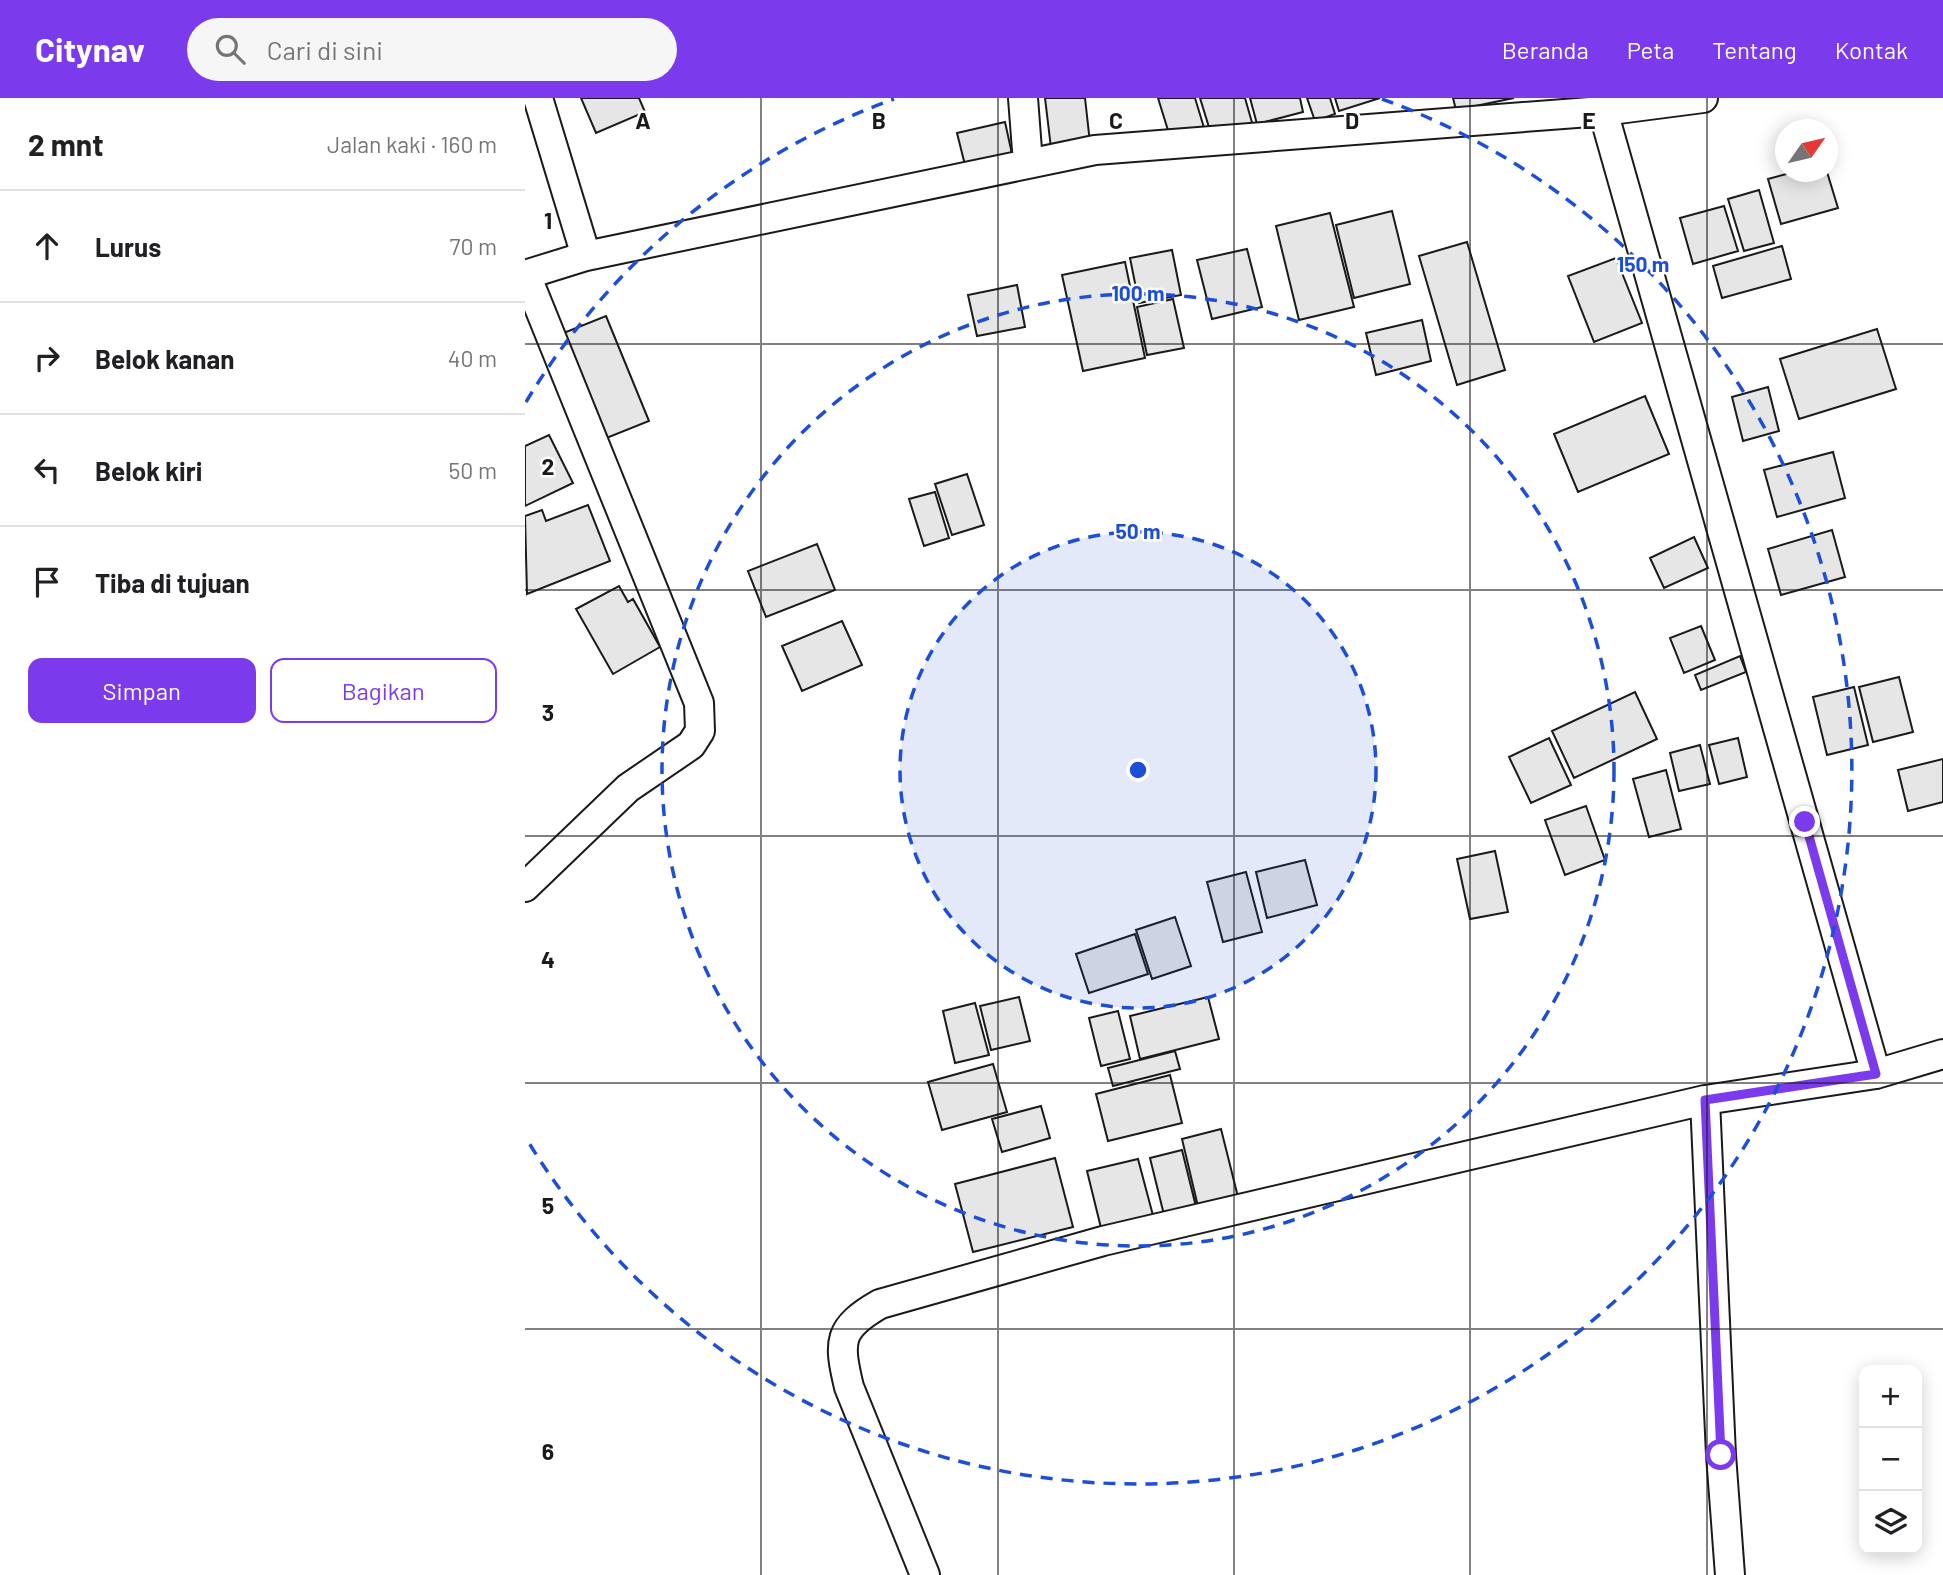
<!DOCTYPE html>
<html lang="id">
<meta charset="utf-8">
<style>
body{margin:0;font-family:Barlow,sans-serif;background:#f6f6f6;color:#202124}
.controls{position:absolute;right:21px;bottom:21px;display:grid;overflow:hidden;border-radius:14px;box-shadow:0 4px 18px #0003}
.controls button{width:63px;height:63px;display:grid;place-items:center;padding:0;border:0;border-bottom:2px solid #e0e0e0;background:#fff;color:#202124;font:35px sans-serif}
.compass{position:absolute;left:1250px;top:21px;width:63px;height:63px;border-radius:50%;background:#fff;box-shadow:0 4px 18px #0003;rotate:56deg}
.stop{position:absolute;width:21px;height:21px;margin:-16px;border:5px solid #7c3aed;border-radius:50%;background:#fff}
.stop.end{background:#7c3aed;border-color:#fff;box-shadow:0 2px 7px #0008}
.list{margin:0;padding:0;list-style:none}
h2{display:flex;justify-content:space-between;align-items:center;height:91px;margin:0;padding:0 28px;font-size:30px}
h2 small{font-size:23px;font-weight:400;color:#757577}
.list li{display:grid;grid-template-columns:46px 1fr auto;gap:21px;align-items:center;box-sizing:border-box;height:112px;padding:0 28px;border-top:2px solid #e0e0e0}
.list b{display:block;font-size:26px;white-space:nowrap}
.list em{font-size:23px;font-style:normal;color:#757577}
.actions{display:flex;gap:14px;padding:21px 28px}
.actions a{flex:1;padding:16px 0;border:2px solid #7c3aed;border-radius:14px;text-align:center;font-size:24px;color:#7c3aed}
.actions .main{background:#7c3aed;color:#fff}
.icon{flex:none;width:38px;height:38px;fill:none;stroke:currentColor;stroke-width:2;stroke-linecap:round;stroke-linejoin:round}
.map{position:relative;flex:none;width:1418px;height:1477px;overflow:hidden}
header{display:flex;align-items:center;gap:42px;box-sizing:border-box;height:98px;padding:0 35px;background:#7c3aed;color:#fff}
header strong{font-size:33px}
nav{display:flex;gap:38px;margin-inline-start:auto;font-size:24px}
.search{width:490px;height:63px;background:#f6f6f6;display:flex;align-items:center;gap:18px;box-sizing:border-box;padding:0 24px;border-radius:38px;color:#757577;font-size:26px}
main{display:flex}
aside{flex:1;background:#fff}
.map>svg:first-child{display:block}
.building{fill:#e6e6e6;stroke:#1a1a1a;stroke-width:2}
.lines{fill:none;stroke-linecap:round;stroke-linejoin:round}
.minor-casing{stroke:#1a1a1a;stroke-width:32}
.minor{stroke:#fff;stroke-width:28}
.route{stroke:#7c3aed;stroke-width:9}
.grid{fill:none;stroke:#1a1a1a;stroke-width:2;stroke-opacity:0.55}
.ring{fill:none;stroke:#1d4ed8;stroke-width:3.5;stroke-dasharray:12 9}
.grid-label{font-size:23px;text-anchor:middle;font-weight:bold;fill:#1a1a1a;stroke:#fff;stroke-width:5;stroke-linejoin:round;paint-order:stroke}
.centre{fill:#1d4ed8;stroke:#fff;stroke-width:3.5}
.ring-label{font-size:21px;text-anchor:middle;font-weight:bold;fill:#1d4ed8;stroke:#fff;stroke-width:5;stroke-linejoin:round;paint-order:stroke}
</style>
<header>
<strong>Citynav</strong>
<div class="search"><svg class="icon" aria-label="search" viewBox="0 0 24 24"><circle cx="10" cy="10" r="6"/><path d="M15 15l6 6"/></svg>Cari di sini</div>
<nav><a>Beranda</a><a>Peta</a><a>Tentang</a><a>Kontak</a></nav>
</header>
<main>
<aside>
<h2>2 mnt<small>Jalan kaki · 160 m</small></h2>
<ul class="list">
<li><svg class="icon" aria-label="ahead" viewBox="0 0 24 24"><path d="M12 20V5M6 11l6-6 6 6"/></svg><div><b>Lurus</b></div><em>70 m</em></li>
<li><svg class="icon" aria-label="right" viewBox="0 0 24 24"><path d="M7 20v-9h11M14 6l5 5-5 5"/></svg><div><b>Belok kanan</b></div><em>40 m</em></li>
<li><svg class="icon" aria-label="left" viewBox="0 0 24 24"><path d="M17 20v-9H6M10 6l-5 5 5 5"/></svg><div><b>Belok kiri</b></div><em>50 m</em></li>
<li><svg class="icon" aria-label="arrive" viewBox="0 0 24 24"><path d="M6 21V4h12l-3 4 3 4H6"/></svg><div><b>Tiba di tujuan</b></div></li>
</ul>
<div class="actions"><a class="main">Simpan</a><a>Bagikan</a></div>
</aside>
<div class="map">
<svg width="1418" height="1477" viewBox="0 0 1418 1477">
<rect width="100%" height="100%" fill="#fff"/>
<!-- building -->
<path class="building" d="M56,0H114L120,14L71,35Z
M520,0H560L565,45L526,50Z
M633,0H670L680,33L646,42Z
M675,0H720L728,28L687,39Z
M725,0H775L778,14L732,26Z
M782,0H805L810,16L790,23Z
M810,0H855L814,13Z
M928,0H989L931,12Z
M480,24L487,56L440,67L432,35Z
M1269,74H1302L1313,110L1256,126L1243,81Z
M1234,92L1249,145L1219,153L1203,101Z
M1199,108L1213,153L1168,166L1155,120Z
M867,113L885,186L829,200L811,127Z
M805,115L829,209L774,222L751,128Z
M942,144L980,272L932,287L894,158Z
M1257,148L1266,181L1197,200L1188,168Z
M722,151L737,209L687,221L672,162Z
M647,152L656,197L614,205L605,160Z
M1091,160L1117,225L1069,244L1043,178Z
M600,164L620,260L558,273L537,177Z
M492,187L500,229L452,238L443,197Z
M648,201L659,250L622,257L612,209Z
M81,218L124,323L74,343L31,238Z
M897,222L906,263L851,277L841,235Z
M1352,231L1371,291L1274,321L1255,261Z
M1243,289L1254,333L1218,343L1207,299Z
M1120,298L1144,356L1053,394L1029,336Z
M24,337L48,385L0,408V348Z
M1308,354L1320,400L1252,419L1239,372Z
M442,376L459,427L427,437L410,386Z
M410,394L424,440L399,448L384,401Z
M63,407L85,463L2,496L0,418L17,412L21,423Z
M1307,432L1320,479L1256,497L1243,451Z
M1169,439L1183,470L1139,490L1125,460Z
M292,446L310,492L241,519L223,473Z
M94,488L103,504L108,501L135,549L88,576L51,511Z
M317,523L337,567L277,593L257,548Z
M1176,528L1190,562L1159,575L1145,540Z
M1215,558L1221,574L1176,592L1170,577Z
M1374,579L1388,634L1348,644L1334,589Z
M1329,589L1343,647L1302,657L1288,599Z
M1110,594L1132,641L1049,680L1027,633Z
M1024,640L1046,687L1006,705L984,659Z
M1213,640L1222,679L1194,686L1184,647Z
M1175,647L1185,686L1154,693L1145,655Z
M1418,661V704L1383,713L1373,672Z
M1141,672L1156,731L1124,739L1108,681Z
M1061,708L1080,762L1040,777L1020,722Z
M970,753L983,814L945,821L932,761Z
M780,762L792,807L742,820L731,774Z
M721,774L737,834L698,844L682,784Z
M650,819L666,868L627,881L611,832Z
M610,836L623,876L564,895L551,856Z
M494,899L505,943L466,952L455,908Z
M683,899L694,941L615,961L605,918Z
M450,905L464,957L430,965L418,913Z
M593,913L605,961L576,968L564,920Z
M650,953L655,971L588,988L583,970Z
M468,966L482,1014L417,1032L403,984Z
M645,977L657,1025L583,1043L571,996Z
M516,1008L525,1040L477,1054L467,1021Z
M696,1031L715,1107L675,1117L657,1041Z
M657,1052L672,1113L640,1121L625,1060Z
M530,1060L548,1129L448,1154L430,1086Z
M613,1061L630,1125L578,1138L562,1073Z"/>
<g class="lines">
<!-- minor casing -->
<g class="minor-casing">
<path id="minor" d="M13,0L61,158
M498,0L503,65
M1078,13L1351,976L1418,956
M0,177L61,158L570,52L1078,13L1178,0
M0,789L103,690L166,647L175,633L174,605L1,177
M1180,1002L1196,1357L1205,1477
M400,1477L324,1289C313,1243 313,1230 355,1206L578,1143L1180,1002L1351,976"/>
</g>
<!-- minor -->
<use href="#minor" class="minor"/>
</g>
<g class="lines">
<!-- route -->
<path class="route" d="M1196,1357L1180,1002L1351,976L1280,724"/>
</g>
<!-- grid -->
<path class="grid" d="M236,0V1477M473,0V1477M709,0V1477M945,0V1477M1182,0V1477M0,246H1418M0,492H1418M0,738H1418M0,985H1418M0,1231H1418"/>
<!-- distance rings -->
<circle cx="613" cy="672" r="238" fill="#1d4ed8" fill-opacity=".12"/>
<g class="ring">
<circle cx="613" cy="672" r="238"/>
<circle cx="613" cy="672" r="476"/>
<path d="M1 304A714 714 0 0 1 369 1M857 1A714 714 0 1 1 1 1040"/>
</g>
<g class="grid-label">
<text x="118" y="31">A</text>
<text x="354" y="31">B</text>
<text x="591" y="31">C</text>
<text x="827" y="31">D</text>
<text x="1064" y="31">E</text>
<text x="23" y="131">1</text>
<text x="23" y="377">2</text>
<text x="23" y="623">3</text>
<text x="23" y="870">4</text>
<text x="23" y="1116">5</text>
<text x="23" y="1362">6</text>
</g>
<circle cx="613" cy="672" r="10" class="centre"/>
<g class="ring-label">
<text x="1118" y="174">150 m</text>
<text x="613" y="203">100 m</text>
<text x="613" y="441">50 m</text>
</g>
</svg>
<div class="controls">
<button>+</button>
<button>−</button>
<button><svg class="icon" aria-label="layers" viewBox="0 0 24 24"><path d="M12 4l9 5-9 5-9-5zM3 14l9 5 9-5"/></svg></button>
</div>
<svg class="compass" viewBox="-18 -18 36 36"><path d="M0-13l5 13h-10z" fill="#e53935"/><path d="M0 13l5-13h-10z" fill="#757577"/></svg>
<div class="stop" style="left:1196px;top:1357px"></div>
<div class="stop end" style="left:1280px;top:724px"></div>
</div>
</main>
